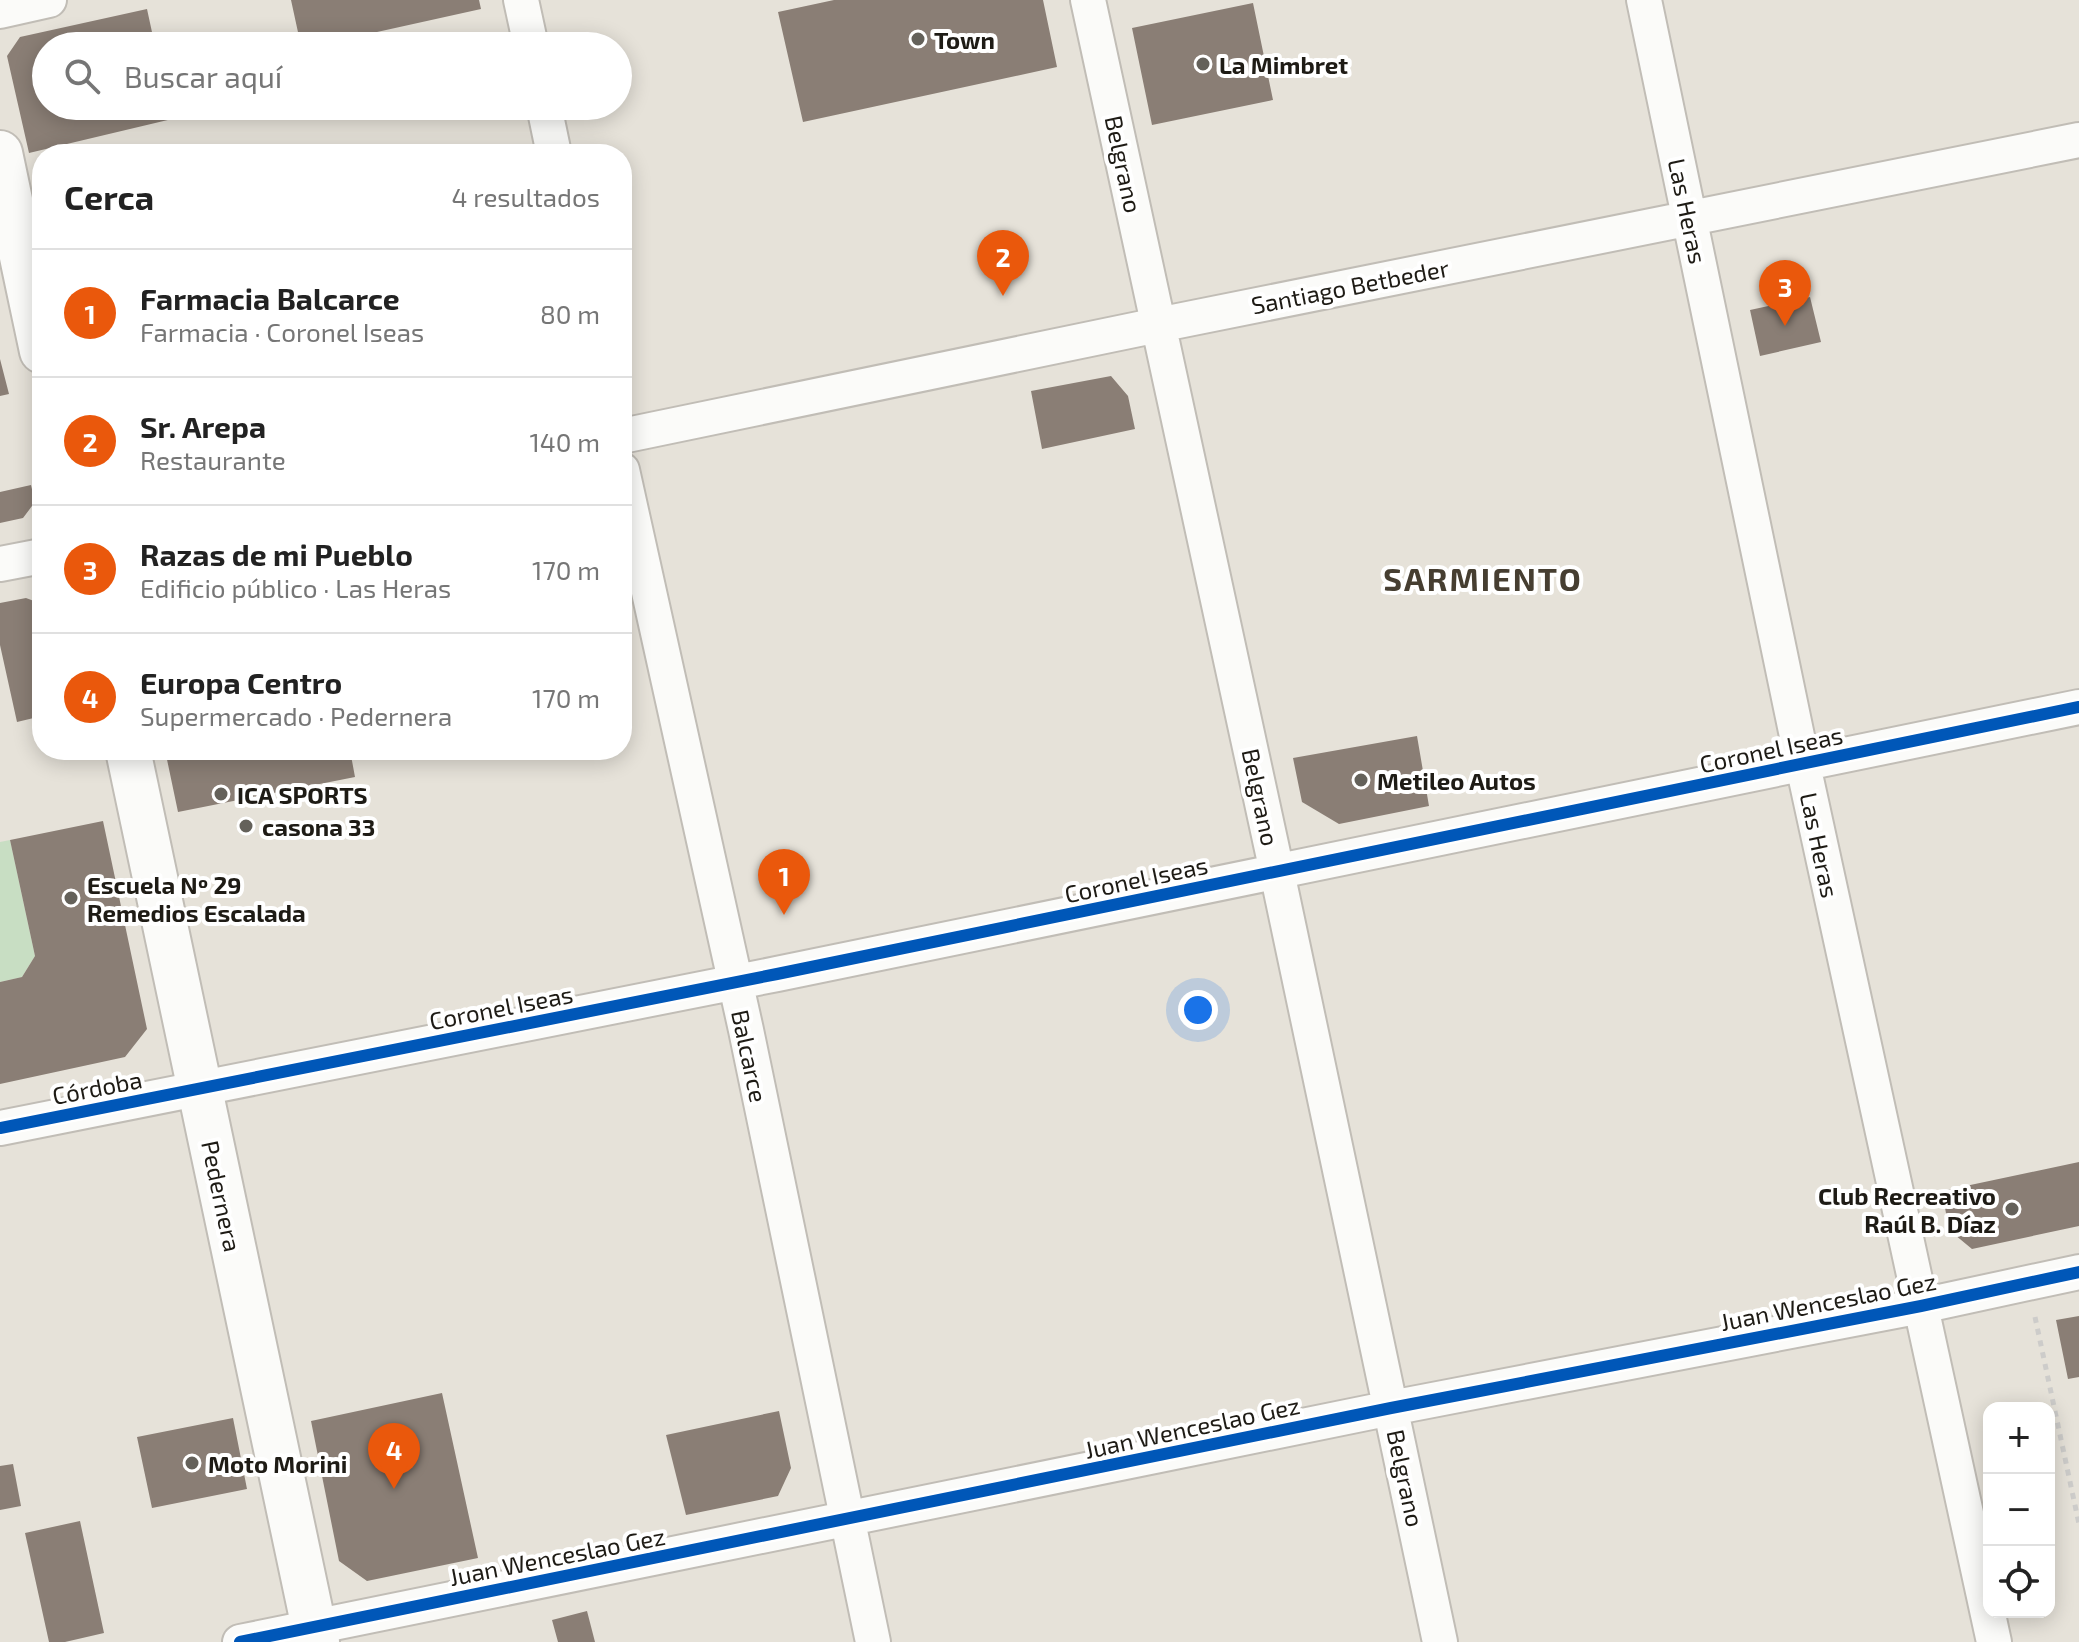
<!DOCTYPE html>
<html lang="es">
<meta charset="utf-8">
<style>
body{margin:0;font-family:"Exo 2",sans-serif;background:#f2f2f2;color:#222}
.controls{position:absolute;right:24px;bottom:24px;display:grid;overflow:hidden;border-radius:16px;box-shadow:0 4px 20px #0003}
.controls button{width:72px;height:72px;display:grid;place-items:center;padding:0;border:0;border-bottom:2px solid #e0e0e0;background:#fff;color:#222;font:40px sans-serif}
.you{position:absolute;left:1198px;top:1010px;width:28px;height:28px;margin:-20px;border:6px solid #fff;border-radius:50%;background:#1a73e8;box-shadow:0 0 0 12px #1a73e833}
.badge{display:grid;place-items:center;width:52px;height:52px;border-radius:50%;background:#ea580c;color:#fff;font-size:26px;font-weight:700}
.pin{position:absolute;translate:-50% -66px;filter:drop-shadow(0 2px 4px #0008)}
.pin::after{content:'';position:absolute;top:42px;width:28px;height:24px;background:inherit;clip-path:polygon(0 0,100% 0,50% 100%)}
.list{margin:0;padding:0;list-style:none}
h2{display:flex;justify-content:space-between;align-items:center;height:104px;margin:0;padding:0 32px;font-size:34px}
h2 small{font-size:26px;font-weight:400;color:#767676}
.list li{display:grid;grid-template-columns:52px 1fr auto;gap:24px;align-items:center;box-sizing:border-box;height:128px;padding:0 32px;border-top:2px solid #e0e0e0}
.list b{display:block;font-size:30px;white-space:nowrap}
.list p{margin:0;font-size:26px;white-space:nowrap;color:#767676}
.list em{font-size:26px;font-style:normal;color:#767676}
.icon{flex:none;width:44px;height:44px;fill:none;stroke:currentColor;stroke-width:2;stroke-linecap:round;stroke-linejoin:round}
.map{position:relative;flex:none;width:2079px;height:1642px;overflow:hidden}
.search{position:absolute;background:#fff;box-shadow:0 4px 20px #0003;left:32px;top:32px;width:600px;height:88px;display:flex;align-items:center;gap:20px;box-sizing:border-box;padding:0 28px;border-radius:44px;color:#767676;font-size:30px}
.panel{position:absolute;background:#fff;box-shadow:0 4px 20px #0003;left:32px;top:144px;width:600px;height:616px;border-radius:32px}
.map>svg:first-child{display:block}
.green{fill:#c8dec3}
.building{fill:#8a7e75}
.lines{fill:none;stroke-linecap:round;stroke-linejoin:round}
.minor-casing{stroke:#c1bdb6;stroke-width:38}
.tertiary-casing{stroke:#c1bdb6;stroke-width:48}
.path{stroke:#cdccca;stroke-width:5;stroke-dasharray:6 6;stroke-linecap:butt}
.minor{stroke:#fbfbf9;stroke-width:34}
.tertiary{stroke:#fbfbf9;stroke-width:44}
.cycleway-casing{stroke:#fff;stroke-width:17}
.cycleway{stroke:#0057b8;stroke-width:12}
.poi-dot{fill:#64615a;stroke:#fff;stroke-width:3}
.labels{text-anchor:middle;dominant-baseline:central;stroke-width:8;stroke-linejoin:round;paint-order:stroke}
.poi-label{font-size:24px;font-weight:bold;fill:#1e1b15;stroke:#fff;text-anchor:start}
.street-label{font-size:24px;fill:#1e1b15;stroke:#fff}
.district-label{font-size:32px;font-weight:bold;letter-spacing:2px;fill:#463e31;stroke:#fff}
</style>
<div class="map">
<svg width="2079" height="1642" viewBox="0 0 2079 1642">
<rect width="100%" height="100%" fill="#e6e2d9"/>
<!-- green -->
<path class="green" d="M10,840L35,956L22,977L0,982V842Z"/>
<!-- building -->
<path class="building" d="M291,0H479L481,9L368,34L370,46H301Z
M834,0H1043L1057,67L803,122L778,12Z
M1253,3L1273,100L1152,125L1132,28Z
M147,9L155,46H46V106H169L172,119L29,153L7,56L20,37Z
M1810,297L1821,342L1760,356L1750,310Z
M0,359L9,394L0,396Z
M1111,376L1128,396L1135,429L1042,449L1031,391Z
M31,485L35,502L23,518L0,523V492Z
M26,598L42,604V716L17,722L0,645V603Z
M1417,736L1429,806L1339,824L1302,802L1293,758Z
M165,750H350L355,777L178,812Z
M103,821L147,1029L125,1057L0,1084V982L22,977L35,956L10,840Z
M2079,1162V1226L1972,1249L1949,1230L1942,1191Z
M2079,1316V1377L2068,1379L2056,1320Z
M442,1393L478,1558L367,1581L339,1561L311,1421Z
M779,1411L791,1468L778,1496L686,1515L666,1435Z
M233,1418L247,1489L152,1508L137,1437Z
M13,1464L21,1506L0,1510V1466Z
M80,1521L104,1633L65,1642H49L25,1533Z
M587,1611L595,1642H558L552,1620Z"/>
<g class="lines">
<!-- minor casing -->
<g class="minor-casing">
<path id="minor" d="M521,0L531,46
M1088,0L1277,872L1440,1642
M1644,0L1803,765L1994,1642
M0,11L49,0
M544,106L554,154
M622,436L1158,325L2079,140
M622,470L746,1030L873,1642
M0,564L42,556
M0,1128L777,974L2079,707
M240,1642L1391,1408L1921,1306L2079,1272"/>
</g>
<!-- tertiary casing -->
<g class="tertiary-casing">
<path id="tertiary" d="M0,153L42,351
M128,750L317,1642"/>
</g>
<!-- path -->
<path class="path" d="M2035,1317L2079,1524"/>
<!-- minor -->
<use href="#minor" class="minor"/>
<!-- tertiary -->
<use href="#tertiary" class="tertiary"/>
<!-- cycleway casing -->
<g class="cycleway-casing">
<path id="cycleway" d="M0,1128L777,974L2079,707
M240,1642L1391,1408L1921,1306L2079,1272"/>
</g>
<!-- cycleway -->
<use href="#cycleway" class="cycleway"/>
</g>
<!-- markers -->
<g class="poi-dot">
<circle cx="918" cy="39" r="8"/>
<circle cx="1203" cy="64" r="8"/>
<circle cx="1361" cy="780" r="8"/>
<circle cx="221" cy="794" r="8"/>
<circle cx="246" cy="826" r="8"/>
<circle cx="71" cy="898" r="8"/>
<circle cx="2012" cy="1209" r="8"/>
<circle cx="192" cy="1463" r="8"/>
</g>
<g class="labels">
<!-- poi labels -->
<g class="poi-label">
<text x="934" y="39">Town</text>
<text x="1219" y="64">La Mimbret</text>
<text x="1377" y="780">Metileo Autos</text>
<text x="237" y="794">ICA SPORTS</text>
<text x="262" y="826">casona 33</text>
<text x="87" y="884">Escuela Nº 29<tspan x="87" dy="28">Remedios Escalada</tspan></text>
<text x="1996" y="1195" text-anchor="end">Club Recreativo<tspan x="1996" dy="28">Raúl B. Díaz</tspan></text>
<text x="208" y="1463">Moto Morini</text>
</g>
<!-- street labels -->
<g class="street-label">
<text transform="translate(1124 164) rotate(78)">Belgrano</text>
<text transform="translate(1688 211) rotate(78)">Las Heras</text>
<text transform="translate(1350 286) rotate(-11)">Santiago Betbeder</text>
<text transform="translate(1771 749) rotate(-12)">Coronel Iseas</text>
<text transform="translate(1261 797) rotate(78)">Belgrano</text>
<text transform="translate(1820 845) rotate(78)">Las Heras</text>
<text transform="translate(1136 879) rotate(-12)">Coronel Iseas</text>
<text transform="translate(501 1007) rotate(-11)">Coronel Iseas</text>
<text transform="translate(750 1056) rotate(78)">Balcarce</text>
<text transform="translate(97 1087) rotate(-11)">Córdoba</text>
<text transform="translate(222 1196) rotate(78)">Pedernera</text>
<text transform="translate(1828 1301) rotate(-11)">Juan Wenceslao Gez</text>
<text transform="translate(1192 1427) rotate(-12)">Juan Wenceslao Gez</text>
<text transform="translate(1406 1478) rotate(78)">Belgrano</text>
<text transform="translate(557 1556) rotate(-11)">Juan Wenceslao Gez</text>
</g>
<!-- district labels -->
<g class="district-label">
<text x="1483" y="578">SARMIENTO</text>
</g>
</g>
</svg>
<div class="controls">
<button>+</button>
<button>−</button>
<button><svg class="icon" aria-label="locate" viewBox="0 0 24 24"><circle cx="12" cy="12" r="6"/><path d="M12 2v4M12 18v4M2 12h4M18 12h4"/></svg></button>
</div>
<div class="you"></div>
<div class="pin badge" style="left:784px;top:915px">1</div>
<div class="pin badge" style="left:1003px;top:296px">2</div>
<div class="pin badge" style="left:1785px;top:326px">3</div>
<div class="pin badge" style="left:394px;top:1489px">4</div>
<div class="search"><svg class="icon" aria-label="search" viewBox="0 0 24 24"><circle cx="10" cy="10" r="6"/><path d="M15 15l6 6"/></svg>Buscar aquí</div>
<section class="panel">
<h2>Cerca<small>4 resultados</small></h2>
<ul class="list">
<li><span class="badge">1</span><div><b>Farmacia Balcarce</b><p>Farmacia · Coronel Iseas</p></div><em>80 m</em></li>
<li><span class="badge">2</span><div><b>Sr. Arepa</b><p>Restaurante</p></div><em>140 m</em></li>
<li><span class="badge">3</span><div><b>Razas de mi Pueblo</b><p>Edificio público · Las Heras</p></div><em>170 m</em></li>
<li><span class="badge">4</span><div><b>Europa Centro</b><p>Supermercado · Pedernera</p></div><em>170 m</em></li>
</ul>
</section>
</div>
